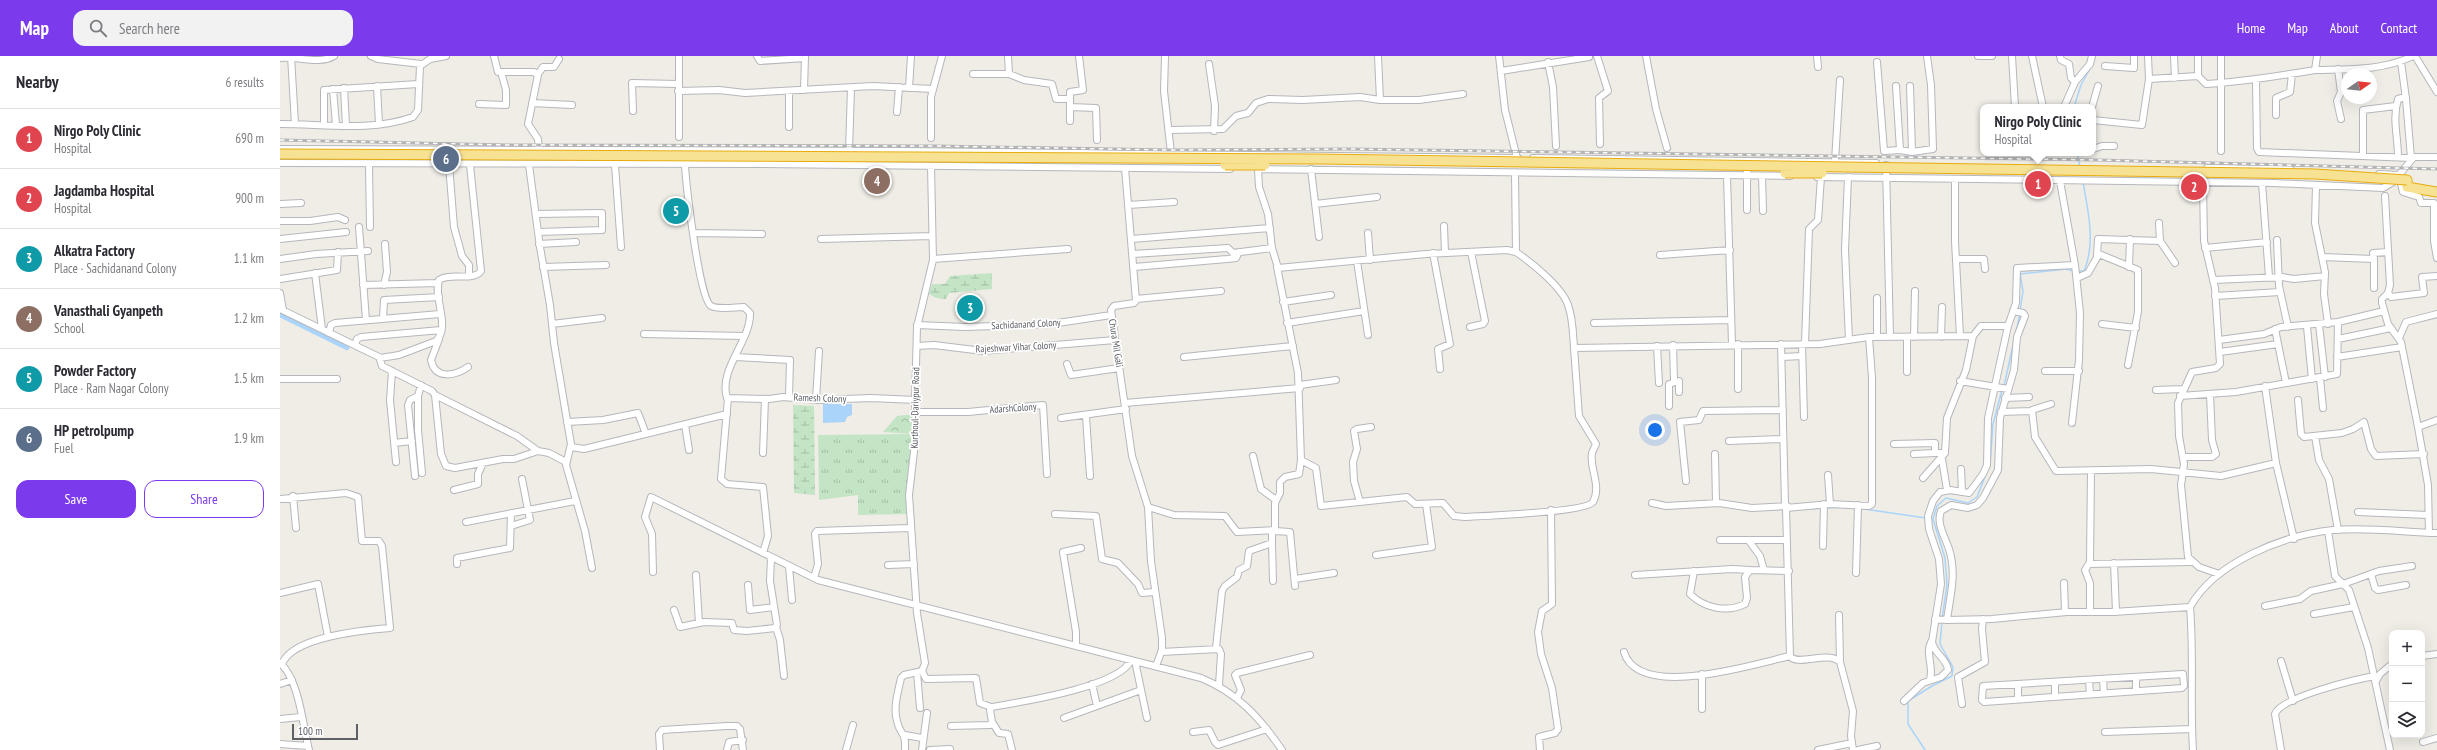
<!DOCTYPE html>
<meta charset="utf-8">
<style>
body{margin:0;font-family:"PT Sans Narrow",sans-serif;background:#f2f2f3;color:#2b2b33}
.controls{position:absolute;right:12px;bottom:12px;display:grid;overflow:hidden;border-radius:8px;box-shadow:0 4px 16px #0002}
.controls button{width:36px;height:36px;display:grid;place-items:center;padding:0;border:0;border-bottom:1px solid #e1e1e2;background:#fff;color:#2b2b33;font:20px sans-serif}
.compass{position:absolute;left:2061px;top:12px;width:36px;height:36px;border-radius:50%;background:#fff;box-shadow:0 4px 16px #0002;rotate:76deg}
.scale{position:absolute;left:12px;bottom:10px;width:66px;box-sizing:border-box;padding-left:4px;border:2px solid #5d6065;border-top:0;font-size:11px;line-height:14px;white-space:nowrap;color:#5d6065;-webkit-text-stroke:3px #fff;paint-order:stroke}
.you{position:absolute;left:1375px;top:374px;width:14px;height:14px;margin:-10px;border:3px solid #fff;border-radius:50%;background:#1a73e8;box-shadow:0 0 0 6px #1a73e833}
.badge{display:grid;place-items:center;width:26px;height:26px;border-radius:50%;background:#7c3aed;color:#fff;font-size:13px;font-weight:700}
.pin{position:absolute;translate:-50% -50%;border:2px solid #fff;box-shadow:0 1px 4px #0006}
.popup{position:absolute;left:1700px;top:48px;width:116px;height:52px;box-sizing:border-box;display:grid;place-content:center;border-radius:8px;background:#fff;filter:drop-shadow(0 1px 3px #0005);font-size:13px;white-space:nowrap;color:#7c7c81}
.popup b{font-size:15px;color:#2b2b33}
.popup::after{content:'';position:absolute;left:50%;top:100%;margin-left:-8px;border:8px solid transparent;border-top-color:#fff}
.list{margin:0;padding:0;list-style:none}
h2{display:flex;justify-content:space-between;align-items:center;height:52px;margin:0;padding:0 16px;font-size:17px}
h2 small{font-size:13px;font-weight:400;color:#7c7c81}
.list li{display:grid;grid-template-columns:26px 1fr auto;gap:12px;align-items:center;box-sizing:border-box;height:60px;padding:0 16px;border-top:1px solid #e1e1e2}
.list b{display:block;font-size:15px;white-space:nowrap}
.list p{margin:0;font-size:13px;white-space:nowrap;color:#7c7c81}
.list em{font-size:13px;font-style:normal;color:#7c7c81}
.actions{display:flex;gap:8px;padding:12px 16px}
.actions a{flex:1;padding:9px 0;border:1px solid #7c3aed;border-radius:12px;text-align:center;font-size:14px;color:#7c3aed}
.actions .main{background:#7c3aed;color:#fff}
.icon{flex:none;width:22px;height:22px;fill:none;stroke:currentColor;stroke-width:2;stroke-linecap:round;stroke-linejoin:round}
.map{position:relative;flex:none;width:2157px;height:694px;overflow:hidden}
header{display:flex;align-items:center;gap:24px;box-sizing:border-box;height:56px;padding:0 20px;background:#7c3aed;color:#fff}
header strong{font-size:19px}
nav{display:flex;gap:22px;margin-inline-start:auto;font-size:14px}
.search{width:280px;height:36px;background:#f2f2f3;display:flex;align-items:center;gap:10px;box-sizing:border-box;padding:0 14px;border-radius:12px;color:#7c7c81;font-size:15px}
main{display:flex}
aside{flex:1;background:#fff}
.map>svg:first-child{display:block}
.grass{fill:url(#grass-tufts)}
.forest{fill:url(#forest-crowns)}
.wetland{fill:url(#wetland-marsh)}
.water{fill:#aad4fa}
.lines{fill:none;stroke-linecap:round;stroke-linejoin:round}
.stream{stroke:#aad4fa;stroke-width:1.5}
.canal{stroke:#aad4fa;stroke-width:4.5}
.minor-casing{stroke:#b6b7bc;stroke-width:8}
.highway-casing{stroke:#e8ac0c;stroke-width:11}
.minor{stroke:#fff;stroke-width:6}
.highway{stroke:#f7e294;stroke-width:9}
.rail-casing{stroke:#b4b4b5;stroke-width:3}
.rail{stroke:#fff;stroke-width:1.5;stroke-dasharray:4.5;stroke-linecap:butt}
.highway-bridge-casing{stroke:#e8ac0c;stroke-width:11;stroke-linecap:butt}
.highway-bridge{stroke:#f7e294;stroke-width:9}
.labels{text-anchor:middle;dominant-baseline:central;stroke-width:3.5;stroke-linejoin:round;paint-order:stroke}
.street-label{font-size:10px;fill:#5d6065;stroke:#fff}
</style>
<header>
<strong>Map</strong>
<div class="search"><svg class="icon" aria-label="search" viewBox="0 0 24 24"><circle cx="10" cy="10" r="6"/><path d="M15 15l6 6"/></svg>Search here</div>
<nav><a>Home</a><a>Map</a><a>About</a><a>Contact</a></nav>
</header>
<main>
<aside>
<h2>Nearby<small>6 results</small></h2>
<ul class="list">
<li><span class="badge" style="background:#e0444e">1</span><div><b>Nirgo Poly Clinic</b><p>Hospital</p></div><em>690 m</em></li>
<li><span class="badge" style="background:#e0444e">2</span><div><b>Jagdamba Hospital</b><p>Hospital</p></div><em>900 m</em></li>
<li><span class="badge" style="background:#0f9aa8">3</span><div><b>Alkatra Factory</b><p>Place · Sachidanand Colony</p></div><em>1.1 km</em></li>
<li><span class="badge" style="background:#8d6e63">4</span><div><b>Vanasthali Gyanpeth</b><p>School</p></div><em>1.2 km</em></li>
<li><span class="badge" style="background:#0f9aa8">5</span><div><b>Powder Factory</b><p>Place · Ram Nagar Colony</p></div><em>1.5 km</em></li>
<li><span class="badge" style="background:#5c6f8a">6</span><div><b>HP petrolpump</b><p>Fuel</p></div><em>1.9 km</em></li>
</ul>
<div class="actions"><a class="main">Save</a><a>Share</a></div>
</aside>
<div class="map">
<svg width="2157" height="694" viewBox="0 0 2157 694">
<defs>
<pattern id="grass-tufts" width="24" height="20" patternUnits="userSpaceOnUse"><rect width="24" height="20" fill="#c4e5c5"/><path d="M3 7l-1-3M5 7V3M7 7l1-3M15 17l-1-3M17 17v-4M19 17l1-3" fill="none" stroke="#a2bda4"/></pattern>
<pattern id="forest-crowns" width="20" height="18" patternUnits="userSpaceOnUse"><rect width="20" height="18" fill="#c4e5c5"/><path d="M2 6a3 3 0 1 1 6 0M12 15a3 3 0 1 1 6 0" fill="none" stroke="#a2bda4"/></pattern>
<pattern id="wetland-marsh" width="20" height="14" patternUnits="userSpaceOnUse"><rect width="20" height="14" fill="#c4e5c5"/><path d="M1 5h8M5 5V1M11 12h8M15 12V8" fill="none" stroke="#a2bda4"/></pattern>
</defs>
<rect width="100%" height="100%" fill="#efede6"/>
<!-- grass -->
<path class="grass" d="M634,378L631,458L578,459V439L539,444L538,379Z"/>
<!-- forest -->
<path class="forest" d="M633,358L634,378L603,376L617,360Z"/>
<!-- wetland -->
<path class="wetland" d="M712,217V233L669,237L666,243L656,242L649,238L652,228H665L670,220Z
M513,349L534,350L535,439L514,437Z"/>
<!-- water -->
<path class="water" d="M543,348H572V359L567,361L565,366L543,367Z"/>
<g class="lines">
<!-- stream -->
<path class="stream" d="M1794,51L1801,29L1811,11
M1797,97L1800,111
M1798,215H1804C1816,187 1808,155 1803,126
M1740,255L1743,235L1740,218L1786,213L1794,215
M1724,330L1740,258
M1710,409L1713,368L1722,334
M1546,452L1562,451
M1532,453L1542,452
M1584,453L1646,462
M1662,563L1667,529L1665,502L1653,463L1657,450L1666,442L1688,447L1697,441L1706,418
M1645,694L1628,668V645L1652,630L1672,620L1673,611L1660,588L1662,566"/>
<!-- canal -->
<path class="canal" d="M0,259L67,292"/>
<!-- minor casing -->
<g class="minor-casing">
<path id="minor" d="M11,0L15,68
M91,0L98,3L141,8
M214,0L218,16H254L258,19L248,68L258,83L259,94
M399,0V81
M477,0L480,5L525,2
M728,0L729,18L744,24L772,28L776,43H790
M885,0L884,35L891,97
M1098,0L1100,44
M1219,0L1225,54L1237,102
M1317,0L1328,35L1319,42L1320,88
M1366,0L1376,53L1387,92
M1537,0L1538,11
M1698,0H1712
M1732,0L1735,51
M1752,0L1763,51
M1780,0L1781,4L1789,8L1791,22L1795,26
M1868,0L1869,23L1918,20L1926,28C1962,26 1998,20 2035,14
M1894,0L1895,22
M1941,0V95
M2037,0L2035,14C2068,13 2102,15 2133,0
M2135,0L2157,36
M0,2C17,0 39,9 54,0
M1268,6L1273,31L1276,90
M1597,6L1604,95L1620,94
M2121,6L2126,43L2131,102
M929,8L935,50L934,75
M1825,10L1854,12V0
M2058,13L2061,36L2057,45L2061,63
M1221,15L1309,1
M258,18L263,11H274L279,3
M693,18H729
M1918,20V0
M1976,24L1977,92L1979,96L2132,102
M97,30L99,68
M1616,30L1620,94L1632,96L1653,93L1651,29L1647,0
M1630,30L1632,96
M64,32L66,70
M629,32L631,0
M53,33L56,69
M524,34L525,0
M398,35L439,34L465,37L593,30L653,33
M252,47L292,49
M199,48L226,49V34L221,16
M790,51L816,52L817,84
M1784,51L1795,26L1810,8L1812,0
M1812,51L1818,30
M353,55L352,27L398,28
M617,56L619,31
M1996,59V42L2010,36L2012,18
M1813,64L1862,69L1869,23
M790,65V36L803,34L799,0
M0,68C44,68 91,76 133,61L138,54L140,10L150,3L166,0
M44,69V34L138,28
M509,71V35
M890,74L943,73L956,60L968,57L976,47L988,43L1023,44L1080,41L1100,44H1139L1183,38
M651,82V41L662,0
M0,93L620,95L1238,102
M1813,93L1822,90H1834
M569,95L571,32
M2083,100V54L2116,50
M2118,101C2118,80 2112,63 2118,43L2126,41
M1253,102L1596,107
M1555,105L1560,24
M0,107L475,108L950,113
M89,108L90,171
M169,109L174,171L182,200L189,209V220
M249,109L260,191L270,249L274,287L291,388L286,409L305,475L312,512
M335,109L341,191
M405,109C406,127 419,243 431,250C438,254 456,251 464,251L470,257C471,285 438,313 447,342L489,343L503,341L538,344L591,342L635,344
M1606,109L1610,281
M845,112L856,245L854,247L834,250L831,254L852,400L868,451L894,459L945,460L957,476L995,474V447L1000,437V426L1005,421L1019,418L1021,404L1018,317L997,211
M1927,112L2010,113
M978,113L979,131L988,158L992,192L998,212L1146,198L1227,194L1236,196
M979,113L1510,120
M1031,113L1039,181
M1235,117L1236,196C1252,207 1282,231 1288,249C1293,262 1293,278 1294,292L1540,288L1589,281L1693,280L1686,314L1667,362L1665,397L1643,422
M2099,118L2119,119
M1447,120L1452,288
M1482,120L1483,155
M2119,120L2123,136L2139,141L2141,147H2154V185L2157,202
M1537,121L1994,127L2103,132L2113,126L2134,101H2157
M1568,121L1565,194L1569,284
M1675,124V185L1680,280
M1923,127L1924,185L1935,232L1940,308L1936,312L1912,316L1898,347L1899,380L1904,408L1901,429L1908,501L1919,511L1939,518
M1982,127L1989,221
M2036,129L2035,167L2045,216L2044,238L2048,268
M2105,140L2110,229L2108,237L2102,243V247L2108,268L2121,286L2138,371
M0,148L21,147
M1035,148L1097,141
M848,149L894,146
M1467,154V106
M256,158L322,157V174L258,176
M0,165H30L58,161L65,164
M1879,167L1880,185L1895,207
M1164,170L1165,197
M79,171L86,264
M413,177L482,178
M1088,177L1090,204
M0,183L66,176
M541,183L652,180
M851,183L990,172
M1997,184L1999,230L2008,271
M259,188L296,186
M1925,192L1987,186
M1153,197L1170,288L1158,293L1160,313
M853,198L948,192L953,197L992,192
M1380,199L1450,194
M1817,199L1818,183L1880,185
M2042,201L2094,203V232
M0,203L36,198L88,195
M653,203L788,193
M1676,203H1704L1705,213
M2094,203L2093,197L2108,196
M1077,205L1088,279
M263,211L326,209
M854,211L947,203L956,202L959,196
M1849,211L1850,183
M35,217L42,273
M1797,222L1808,217L1819,198L1858,214V256L1848,309
M0,223L57,214L58,196
M1933,224L2002,221L2014,223L2045,220
M83,229L158,227
M104,229L107,216L105,188
M0,237L3,254
M2108,237L2111,241L2144,237L2142,221L2157,220
M1935,240L2000,236
M1597,242V281
M856,243L941,235
M1003,246L1051,239
M0,253L99,301L102,310L152,335L155,339L161,398L166,410L175,412L223,403H234L258,395L269,397L286,406
M103,263L104,244L159,241
M1007,267L1084,255
M1314,267L1451,264
M272,268L322,262
M1822,268L1856,272
M637,269L685,271L771,268L831,259
M2039,269L2045,321
M1190,271L1203,268L1205,265L1191,196
M2027,271L2032,323
M1995,273L2006,327
M49,277L51,269L55,267L160,258
M364,278L464,280
M1693,280L1701,270H1728L1736,247L1737,212L1795,209L1780,125
M1634,281L1635,235
M1661,281L1662,251
M2119,282L2126,266L2157,258
M159,283L151,304C155,324 175,320 188,311
M2058,283L2111,272
M1939,284L1984,278L2001,271L2058,266L2104,255
M1501,288L1505,449
M1522,288L1524,361
M1525,288L1529,173L1538,164L1541,121
M75,289L77,283L81,281L161,274
M1393,289L1394,325
M637,290L654,289L703,295L835,284
M1377,290L1379,327
M1940,296L1998,288
M455,301L510,304L509,341
M904,301L1013,290
M1502,301L1522,300
M2057,301L2122,291
M100,302L119,299L156,285C171,271 153,242 159,224C170,216 193,226 201,215L190,109
M787,308L791,319L839,312
M112,315L110,344L116,406
M1765,315H1799
M1627,316V281
M2040,322L2043,352
M0,323H57
M1680,325L1728,333
M1020,329L1056,324
M1985,330L1996,407L2014,483
M1458,333V288
M1876,334L1903,333
M155,339L237,380L258,395
M138,340V374L142,417
M1900,340L1956,336L2057,318L2058,266
M448,342L441,423L447,428L483,431L488,480L483,497
M1725,342L1749,341
M536,343L539,295
M2018,344L2021,378L2024,381L2062,377L2073,373L2084,366L2091,393L2096,400L2144,398
M845,347L1020,332
M1771,348L1752,354L1755,381L1776,415L1871,413L1941,420L1996,407
M1389,350V328L1399,325V336
M635,356H688L763,349L767,418
M1721,356L1751,355
M806,360L810,420
M781,362L846,353
M287,366L323,364L358,357L366,378
M1792,367L1799,304L1800,257L1795,209
M405,369L409,394
M2035,380L2039,404L2049,423L2058,474
M1449,385L1503,383
M114,387L132,385
M1614,388L1655,387V397H1665
M291,391L304,393L447,358
M483,397L485,343
M1435,398L1436,447
M1634,398L1655,397
M973,400L981,433L996,444
M1903,401H1932L1936,398L1932,384L1930,338
M1662,403L1667,434
M1021,404L1036,412L1041,450L1127,441L1135,448L1163,447L1174,460L1185,461C1203,460 1307,456 1313,446C1322,430 1309,412 1312,397C1313,394 1315,391 1316,388L1299,360L1294,292
M1681,413L1682,436
M1548,419L1550,448
M135,420L128,349L130,344L138,340L141,329
M1406,425L1400,366L1419,364L1423,355L1503,354
M174,434L198,428V418L203,407
M13,440L16,472
M0,443L66,437L78,441L82,485H99L102,490L110,572C84,574 12,581 2,608
M1080,446L1074,425L1073,406L1077,393L1074,375L1077,373L1091,371
M1372,447L1386,450L1439,447L1472,452L1507,450
M868,451L871,505L882,582V594L876,610
M2078,456L2148,459
M775,458L816,460L822,503L838,507L858,528L862,537L875,536
M186,466L295,445
M231,470L250,464L242,423
M995,475L1010,476L1015,530
M2048,475L2055,520L2069,534L2088,592L2110,694
M2149,477L2148,429L2138,371L2157,364
M1440,484H1507
M1469,485L1480,500L1484,514
M992,487L993,525
M1543,490L1544,448
M1096,499L1152,491L1146,448
M1834,507L1836,556
M177,508V502L230,492L231,457
M1809,508L1911,506
M608,509L634,508
M509,511L512,544
M1414,515L1410,538C1424,552 1446,557 1465,548L1467,542L1465,521L1470,514L1509,515
M373,516L372,478L365,461L371,441L538,524L921,622C958,637 980,662 1002,694
M1576,517L1578,449
M2091,518L2095,532L2098,534L2126,529
M416,519L419,567
M1355,519L1452,513L1470,514
M534,522L538,508L535,478L537,475L630,472
M1015,523L1054,517
M1784,527L1785,556
M468,529L470,554L494,551
M0,537L38,528L48,581
M1985,550L2020,543L2031,535L2063,528L2099,515L2132,510
M394,554L400,571L424,566L452,567L454,574L467,575L495,572L497,569L490,525L491,502
M1810,556V527L1805,514L1810,506L1811,415
M2034,558L2074,551
M1559,559L1560,606
M1655,563L1667,564C1670,540 1677,518 1669,493C1665,481 1656,467 1661,455L1671,449L1688,452L1697,449L1703,442L1718,414L1720,362L1734,314L1737,281L1745,260L1743,257L1733,255
M1667,564L1712,563L1787,556H1833L1910,551
M496,571L500,584L504,620
M796,590V576L783,496L801,492
M936,592L942,535L945,530L957,521L959,514L967,510L969,495L992,487V476
M881,596L939,593L941,598L939,629
M1344,596C1358,645 1475,608 1510,600
M2142,600L2157,598
M855,605L867,662
M2001,605L2013,645
M0,607C19,623 23,670 29,694
M642,615L646,623L696,622L700,647L711,651
M637,616L640,652
M1903,618L1904,630L1902,632L1704,646L1702,644L1703,630Z
M1856,621V635
M1650,623C1654,611 1645,598 1651,586
M1823,623L1824,637
M1809,624L1810,638
M2096,625L2100,618L2112,608
M1775,626V640
M0,628L12,624
M812,628L817,650
M1738,628V643
M957,642L961,634L955,619L957,617L1030,599
M1624,645L1643,627L1661,621L1668,614C1667,602 1654,598 1652,586L1661,528L1659,503L1649,473L1648,460L1653,445L1660,436L1670,434L1689,437L1703,418L1707,409L1708,362L1728,270
M1682,648L1678,621L1705,606L1702,573L1703,563
M1422,653V618
M784,662L861,634
M0,663L21,661
M712,666L719,677L728,678L732,694
M671,670L710,669L712,666L710,654L712,651C740,646 840,631 851,604
M913,676L929,674L935,686L938,689L987,673
M1825,676L1912,673
M625,679L642,682
M2143,686L2157,682
M0,688L28,690
M380,694L379,678L382,674L447,670H457L460,673L463,694
M447,694L449,686L463,684
M566,694L573,669
M625,694C626,674 620,680 617,665C613,652 618,636 621,622L624,619L642,615L645,607L637,557L629,439L636,378L635,347L637,271L653,204L651,110
M642,694L647,657
M650,694L670,693
M1260,694L1259,681L1275,677L1278,673L1272,632L1261,598L1258,576L1262,555L1272,548L1271,454
M1538,694L1572,687
M1573,694L1571,680L1573,655L1560,606C1548,594 1517,611 1510,600L1506,452L1550,448L1589,450L1592,448V322L1589,281
M1578,694L1597,690
M1913,694C1910,646 1914,599 1910,551C1935,506 2004,479 2053,474C2087,471 2123,476 2157,477
M2001,694L1995,658C2001,641 2077,623 2095,620"/>
</g>
<!-- highway casing -->
<g class="highway-casing">
<path id="highway" d="M2127,124V131L2157,136"/>
</g>
<!-- minor -->
<use href="#minor" class="minor"/>
<!-- highway -->
<use href="#highway" class="highway"/>
<!-- rail casing -->
<g class="rail-casing">
<path id="rail" d="M0,84L228,89L656,90L890,94L1067,93L1818,104L2157,113"/>
</g>
<!-- rail -->
<use href="#rail" class="rail"/>
<!-- highway-bridge casing -->
<g class="highway-bridge-casing">
<path id="highway-bridge" d="M0,98L1040,103L2035,118L2127,124
M945,109H985
M1505,117H1542"/>
</g>
<!-- highway-bridge -->
<use href="#highway-bridge" class="highway-bridge"/>
</g>
<g class="labels">
<!-- street labels -->
<g class="street-label">
<text transform="translate(746 268) rotate(-3)">Sachidanand Colony</text>
<text transform="translate(836 287) rotate(81)">Chura Mil Gali</text>
<text transform="translate(736 291) rotate(-3)">Rajeshwar Vihar Colony</text>
<text transform="translate(540 342) rotate(2)">Ramesh Colony</text>
<text transform="translate(635 352) rotate(-89)">Kurthoul-Dariypur Road</text>
<text transform="translate(733 352) rotate(-4)">AdarshColony</text>
</g>
</g>
</svg>
<div class="controls">
<button>+</button>
<button>−</button>
<button><svg class="icon" aria-label="layers" viewBox="0 0 24 24"><path d="M12 4l9 5-9 5-9-5zM3 14l9 5 9-5"/></svg></button>
</div>
<svg class="compass" viewBox="-18 -18 36 36"><path d="M0-13l5 13h-10z" fill="#e53935"/><path d="M0 13l5-13h-10z" fill="#7c7c81"/></svg>
<div class="scale">100 m</div>
<div class="you"></div>
<div class="pin badge" style="left:1758px;top:128px;background:#e0444e">1</div>
<div class="popup"><b>Nirgo Poly Clinic</b>Hospital</div>
<div class="pin badge" style="left:1914px;top:131px;background:#e0444e">2</div>
<div class="pin badge" style="left:690px;top:252px;background:#0f9aa8">3</div>
<div class="pin badge" style="left:597px;top:125px;background:#8d6e63">4</div>
<div class="pin badge" style="left:396px;top:155px;background:#0f9aa8">5</div>
<div class="pin badge" style="left:166px;top:103px;background:#5c6f8a">6</div>
</div>
</main>
